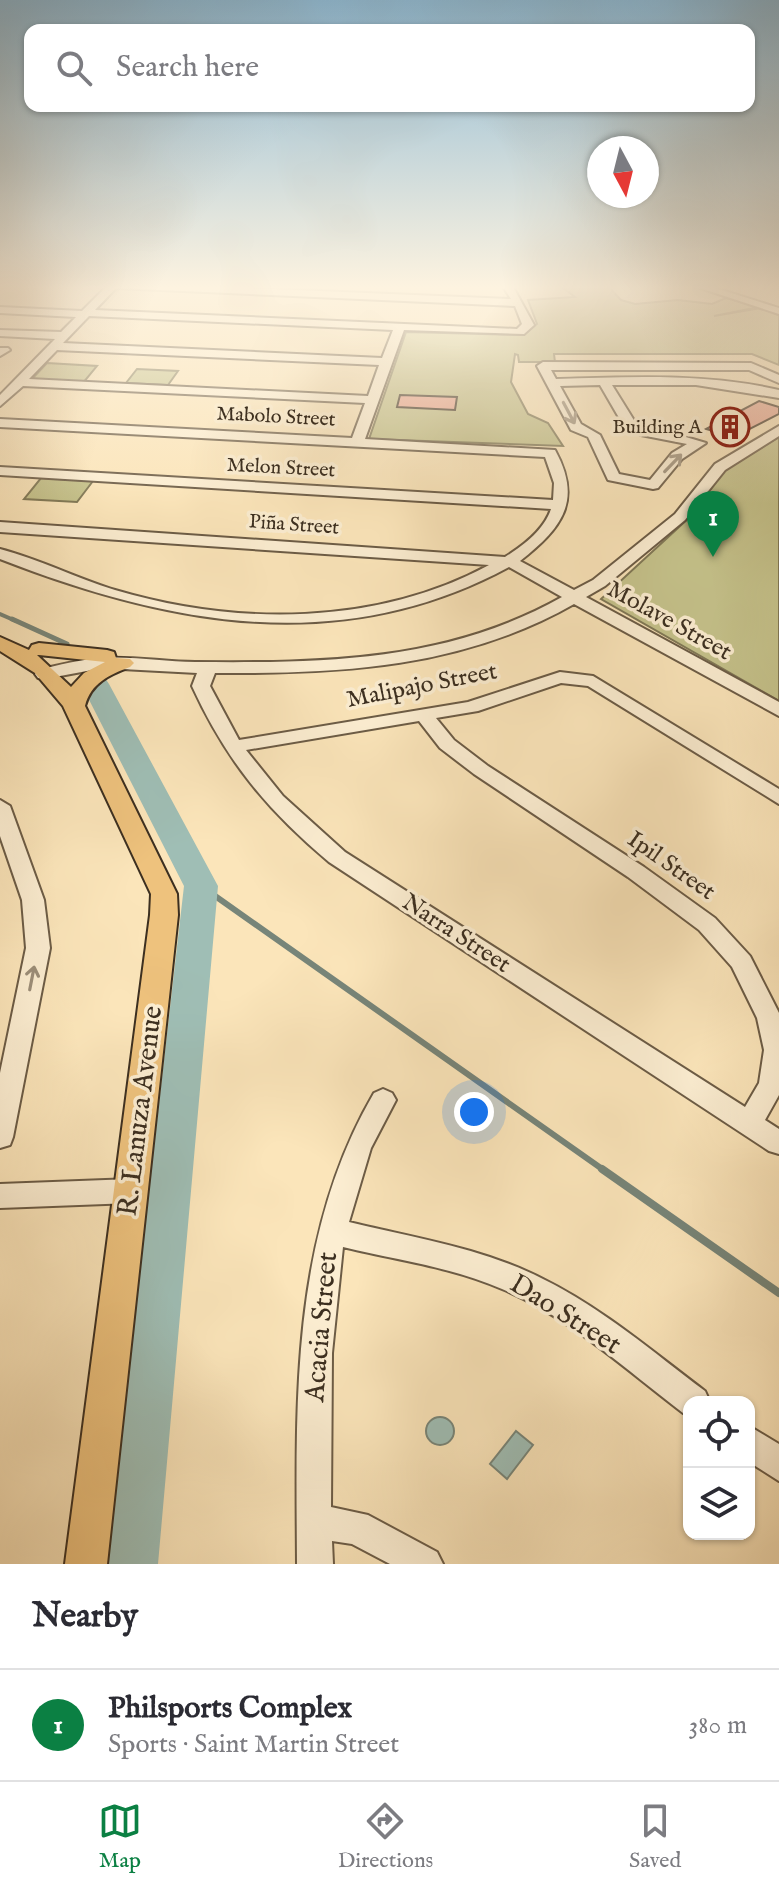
<!DOCTYPE html>
<meta charset="utf-8">
<style>
body{margin:0;font-family:"IM FELL English",serif;background:#f2f2f3;color:#2b2b33}
.controls{position:absolute;right:24px;bottom:24px;display:grid;overflow:hidden;border-radius:16px;box-shadow:0 2px 6px #0004}
.controls button{width:72px;height:72px;display:grid;place-items:center;padding:0;border:0;border-bottom:2px solid #e1e1e2;background:#fff;color:#2b2b33;font:40px sans-serif}
.compass{position:absolute;left:587px;top:136px;width:72px;height:72px;border-radius:50%;background:#fff;box-shadow:0 2px 6px #0004;rotate:173deg}
.you{position:absolute;left:474px;top:1112px;width:28px;height:28px;margin:-20px;border:6px solid #fff;border-radius:50%;background:#1a73e8;box-shadow:0 0 0 12px #1a73e833}
.badge{display:grid;place-items:center;width:52px;height:52px;border-radius:50%;background:#0b8043;color:#fff;font-size:26px;font-weight:700}
.pin{position:absolute;translate:-50% -66px;filter:drop-shadow(0 2px 4px #0008)}
.pin::after{content:'';position:absolute;top:42px;width:28px;height:24px;background:inherit;clip-path:polygon(0 0,100% 0,50% 100%)}
.list{margin:0;padding:0;list-style:none}
h2{display:flex;justify-content:space-between;align-items:center;height:104px;margin:0;padding:0 32px;font-size:34px}
h2 small{font-size:26px;font-weight:400;color:#7c7c81}
.list li{display:grid;grid-template-columns:52px 1fr auto;gap:24px;align-items:center;box-sizing:border-box;height:112px;padding:0 32px;border-top:2px solid #e1e1e2}
.list b{display:block;font-size:30px;white-space:nowrap}
.list p{margin:0;font-size:26px;white-space:nowrap;color:#7c7c81}
.list em{font-size:26px;font-style:normal;color:#7c7c81}
.icon{flex:none;width:44px;height:44px;fill:none;stroke:currentColor;stroke-width:2;stroke-linecap:round;stroke-linejoin:round}
.map{position:relative;flex:none;width:779px;height:1564px;overflow:hidden}
.search{position:absolute;background:#fff;box-shadow:0 2px 6px #0004;left:24px;right:24px;top:24px;height:88px;display:flex;align-items:center;gap:20px;box-sizing:border-box;padding:0 28px;border-radius:16px;color:#7c7c81;font-size:30px}
.sheet{height:216px;background:#fff}
nav{display:flex;justify-content:space-around;align-items:center;box-sizing:border-box;height:112px;border-top:2px solid #e1e1e2;background:#fff;font-size:22px;color:#7c7c81}
nav a{display:grid;justify-items:center;gap:4px}
nav .on{color:#0b8043}
.map>svg:first-child{display:block}
.green{fill:#c5c28b;stroke:#807856;stroke-width:2}
.water{fill:#9fbeb5;stroke:#778579;stroke-width:2}
.lines{fill:none;stroke-linecap:round;stroke-linejoin:round}
.stream-far3{stroke:#778579;stroke-width:4}
.stream-far2{stroke:#778579;stroke-width:5}
.stream-far1{stroke:#778579;stroke-width:6}
.stream{stroke:#778579;stroke-width:8}
.river{fill:#9fbeb5;fill-rule:evenodd}
.building{fill:#eda994;stroke:#3c2f20;stroke-width:2}
.minor-casing{stroke:#6c5c46;stroke-width:4}
.major-casing{stroke:#3c2f20;stroke-width:4}
.minor{fill:#fceed2;fill-rule:evenodd}
.major{fill:#eec27d;fill-rule:evenodd}
.oneway{stroke:#9c8e79}
.labels{text-anchor:middle;dominant-baseline:central;stroke-width:7;stroke-linejoin:round;paint-order:stroke}
.far-street-label{font-size:20px;fill:#3c2f20;stroke:#fceed2}
.far-poi-label{font-size:20px;fill:#3c2f20;stroke:#fceed2;text-anchor:end}
.street-label{font-size:24px;fill:#3c2f20;stroke:#fceed2}
.near-street-label{font-size:28px;fill:#3c2f20;stroke:#fceed2}
</style>
<div class="map">
<svg width="779" height="1564" viewBox="0 0 779 1564">
<rect width="100%" height="100%" fill="#fbe5ba"/>
<filter id="stains"><feTurbulence type="fractalNoise" baseFrequency=".0025" numOctaves="4"/><feColorMatrix values="0 0 0 0 .2 0 0 0 0 .09 0 0 0 0 .02 0 0 0 .5 -.17"/></filter>
<radialGradient id="worn" r=".72"><stop offset=".6" stop-color="#630" stop-opacity="0"/><stop offset="1" stop-color="#630" stop-opacity=".3"/></radialGradient>
<!-- green -->
<path class="green" d="M559,285H607L621,300L635,304L678,300L712,304L726,298L759,307L714,316L761,308L779,315V365L752,354H554L555,362H519L518,355L515,354L511,382L528,414L548,423L563,446L369,439L406,332L523,335L537,324L528,300L575,297Z
M47,363L97,366L83,383L31,380Z
M137,369L178,371L168,385L126,383Z
M779,437V701L601,599L692,515L722,472Z
M41,478L93,481L77,502L24,499Z"/>
<!-- water -->
<path class="water" d="M426 1431a14 14 0 1 1 28 0a14 14 0 1 1-28 0Z
M516,1431L533,1445L507,1479L490,1464Z"/>
<g class="lines">
<!-- stream-far3 -->
<path class="stream-far3" d="M0,614L16,621"/>
<!-- stream-far2 -->
<path class="stream-far2" d="M12,619L67,644"/>
<!-- stream-far1 -->
<path class="stream-far1" d="M201,886L605,1171"/>
<!-- stream -->
<path class="stream" d="M602,1169L779,1293"/>
<!-- river -->
<path class="river" d="M95,676L105,678L109,684L218,886L158,1564H106L184,886L81,684L85,678Z"/>
</g>
<!-- building -->
<path class="building" d="M400,395L457,397L455,410L397,407Z
M759,401L779,407V414L734,437L706,429Z"/>
<g class="lines">
<!-- minor casing -->
<g class="minor-casing">
<path id="minor" d="M108,285H179L511,299L502,285H512L534,325L524,334L404,330L365,439L555,450C583,501 562,528 520,561L574,590L593,580L675,514L715,464L779,426V436L725,470L685,520L605,586L586,597L779,702V716L574,604C462,668 341,674 215,673L210,686L239,740L468,702L560,672L593,676L779,789V804L588,686L561,683L478,711L436,718L454,740L488,766L644,867L715,918L750,956L779,1013V1095L765,1120L779,1129V1154L769,1151L329,862C266,809 226,760 192,686L197,673L103,668L44,679L38,678L35,674L38,670C58,665 82,659 104,658C134,656 165,662 195,662C324,663 446,662 562,597L509,567C341,658 169,625 0,559V549C39,559 76,578 115,590C236,626 376,626 489,565L0,532V522L505,557C523,546 544,530 551,509L0,475V467L553,500L554,483L545,457L0,427V419L352,438L365,403L23,386L0,406V395L55,339L0,336V330L61,332L76,317L0,313V307L82,311ZM116,288L515,306L522,324L517,329L95,310ZM89,316L393,330L382,358L63,343ZM57,350L379,365L368,396L29,379ZM419,721L440,748L474,774L628,877L699,930L732,967L757,1018L764,1050L759,1083L745,1107L345,852L283,796L246,750Z
M691,285H706L779,308V314Z
M0,348H8L10,350L0,356Z
M543,362L751,363L779,375V383L749,370H551L556,379C631,377 705,373 779,390V398L696,385H612L635,422L706,443L682,459L658,488L653,489L608,480L588,437L571,430L537,366ZM600,385L625,428L641,435L687,444L672,453L650,480L619,474L600,435L581,424L560,386Z
M0,800L10,806L44,900L50,948L13,1137L10,1145L0,1148V1073L26,948L22,900L0,836Z
M383,1089L392,1093L396,1100L371,1148L349,1222C414,1238 483,1248 543,1279C602,1308 653,1352 705,1391L710,1402H689V1416L683,1413C625,1369 569,1317 502,1289C452,1267 396,1260 343,1247L332,1353L331,1507L368,1515L437,1552L443,1564H390L352,1544L332,1541L333,1564H297C296,1402 290,1237 374,1093Z
M132,1179L142,1182L146,1191L142,1200L132,1203L0,1208V1184Z
M749,1426L779,1444V1481L749,1462Z"/>
</g>
<!-- major casing -->
<g class="major-casing">
<path id="major" d="M0,637L29,650L32,645L39,643L107,650L114,652L116,658L130,659L134,663L130,667C109,675 91,683 85,706L177,894L178,915L107,1564H65L150,915L151,894L63,706L35,673L0,651ZM37,655H39L105,662L84,673L71,687Z"/>
</g>
<!-- minor -->
<use href="#minor" class="minor"/>
<!-- major -->
<use href="#major" class="major"/>
</g>
<!-- one-way arrows -->
<defs><path id="oneway-shaft" d="M-6 0H5M1.5-3L5.5 0L1.5 3" fill="none" stroke-width="1.6" stroke-linecap="round" stroke-linejoin="round" transform="scale(2)"/></defs>
<g class="oneway">
<use href="#oneway-shaft" transform="translate(569 413) rotate(62)"/>
<use href="#oneway-shaft" transform="translate(673 463) rotate(-46)"/>
<use href="#oneway-shaft" transform="translate(32 978) rotate(-79)"/>
</g>
<!-- sky -->
<linearGradient id="sky" x2="0" y2="1"><stop stop-color="#8bb8d4"/><stop offset="0.57" stop-color="#fdf3e0"/><stop offset="1" stop-color="#fdf3e0" stop-opacity="0"/></linearGradient>
<rect width="779" height="504" fill="url(#sky)"/>
<!-- icons -->
<defs>
<g id="building-ring" transform="scale(2)"><circle r="9.5" fill="#fceed2" stroke="#8f2418" stroke-width="1.5"/><path d="M-4-6H4V6H1V3H-1V6H-4ZM-2.5-4.3h1.7v1.8h-1.7ZM.8-4.3h1.7v1.8H.8ZM-2.5-1h1.7V.8h-1.7ZM.8-1h1.7V.8H.8Z" fill="#8f2418"/></g>
</defs>
<g fill-rule="evenodd">
<use href="#building-ring" x="730" y="427"/>
</g>
<g class="labels">
<!-- far-street labels -->
<g class="far-street-label">
<text transform="translate(276 417) rotate(3)">Mabolo Street</text>
<text transform="translate(281 468) rotate(3)">Melon Street</text>
<text transform="translate(294 525) rotate(4)">Piña Street</text>
</g>
<!-- far-poi labels -->
<g class="far-poi-label">
<text x="702" y="427">Building A</text>
</g>
<!-- street labels -->
<g class="street-label">
<text transform="translate(669 621) rotate(29)">Molave Street</text>
<text transform="translate(422 686) rotate(-11)">Malipajo Street</text>
<text transform="translate(671 866) rotate(35)">Ipil Street</text>
<text transform="translate(456 934) rotate(33)">Narra Street</text>
</g>
<!-- near-street labels -->
<g class="near-street-label">
<text transform="translate(141 1111) rotate(-83)">R. Lanuza Avenue</text>
<text transform="translate(565 1315) rotate(32)">Dao Street</text>
<text transform="translate(322 1327) rotate(-85)">Acacia Street</text>
</g>
</g>
<rect width="100%" height="100%" filter="url(#stains)"/>
<rect width="100%" height="100%" fill="url(#worn)"/>
</svg>
<div class="controls">
<button><svg class="icon" aria-label="locate" viewBox="0 0 24 24"><circle cx="12" cy="12" r="6"/><path d="M12 2v4M12 18v4M2 12h4M18 12h4"/></svg></button>
<button><svg class="icon" aria-label="layers" viewBox="0 0 24 24"><path d="M12 4l9 5-9 5-9-5zM3 14l9 5 9-5"/></svg></button>
</div>
<svg class="compass" viewBox="-18 -18 36 36"><path d="M0-13l5 13h-10z" fill="#e53935"/><path d="M0 13l5-13h-10z" fill="#7c7c81"/></svg>
<div class="you"></div>
<div class="pin badge" style="left:713px;top:557px">1</div>
<div class="search"><svg class="icon" aria-label="search" viewBox="0 0 24 24"><circle cx="10" cy="10" r="6"/><path d="M15 15l6 6"/></svg>Search here</div>
</div>
<section class="sheet">
<h2>Nearby<small></small></h2>
<ul class="list">
<li><span class="badge">1</span><div><b>Philsports Complex</b><p>Sports · Saint Martin Street</p></div><em>380 m</em></li>
</ul>
</section>
<nav>
<a class="on"><svg class="icon" aria-label="map" viewBox="0 0 24 24"><path d="M3 6l6-2 6 2 6-2v14l-6 2-6-2-6 2zM9 4v14M15 6v14"/></svg>Map</a>
<a><svg class="icon" aria-label="directions" viewBox="0 0 24 24"><path d="M12 3l9 9-9 9-9-9zM9 14v-3h6M13 9l2 2-2 2"/></svg>Directions</a>
<a><svg class="icon" aria-label="saved" viewBox="0 0 24 24"><path d="M7 4h10v16l-5-4-5 4z"/></svg>Saved</a>
</nav>
